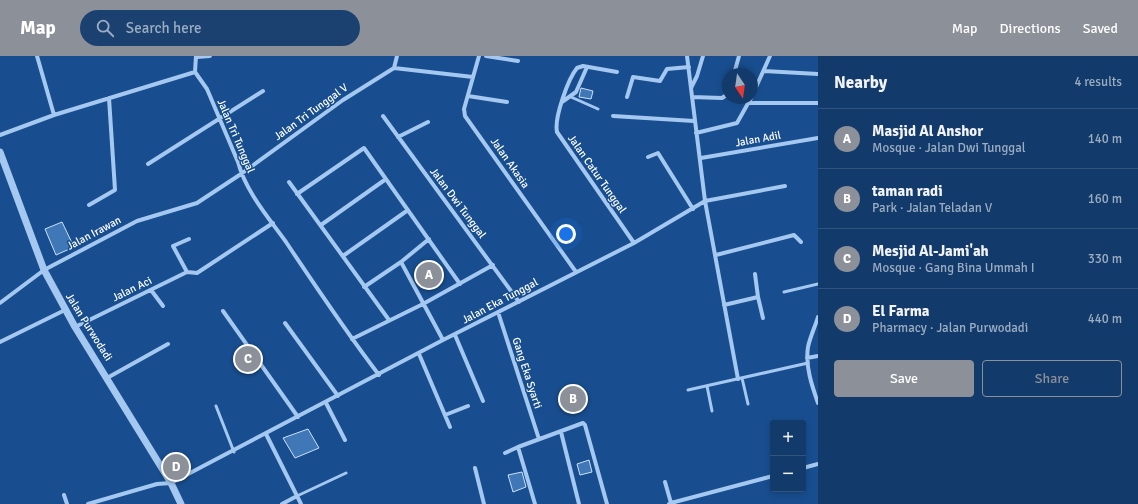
<!DOCTYPE html>
<meta charset="utf-8">
<style>
body{margin:0;font-family:Signika,sans-serif;background:#1b4171;color:#f1f3f6}
.controls{position:absolute;right:12px;bottom:12px;display:grid;overflow:hidden;border-radius:4px;box-shadow:0 2px 6px #0003}
.controls button{width:36px;height:36px;display:grid;place-items:center;padding:0;border:0;border-bottom:1px solid #31547e;background:#123a6b;color:#f1f3f6;font:20px sans-serif}
.compass{position:absolute;left:722px;top:12px;width:36px;height:36px;border-radius:50%;background:#123a6b;box-shadow:0 2px 6px #0003;rotate:167deg}
.you{position:absolute;left:566px;top:178px;width:14px;height:14px;margin:-10px;border:3px solid #fff;border-radius:50%;background:#1a73e8;box-shadow:0 0 0 6px #1a73e833}
.badge{display:grid;place-items:center;width:26px;height:26px;border-radius:50%;background:#8c9099;color:#fff;font-size:13px;font-weight:700}
.pin{position:absolute;translate:-50% -50%;border:2px solid #fff;box-shadow:0 1px 4px #0006}
.list{margin:0;padding:0;list-style:none}
h2{display:flex;justify-content:space-between;align-items:center;height:52px;margin:0;padding:0 16px;font-size:17px}
h2 small{font-size:13px;font-weight:400;color:#9cadc1}
.list li{display:grid;grid-template-columns:26px 1fr auto;gap:12px;align-items:center;box-sizing:border-box;height:60px;padding:0 16px;border-top:1px solid #31547e}
.list b{display:block;font-size:15px;white-space:nowrap}
.list p{margin:0;font-size:13px;white-space:nowrap;color:#9cadc1}
.list em{font-size:13px;font-style:normal;color:#9cadc1}
.actions{display:flex;gap:8px;padding:12px 16px}
.actions a{flex:1;padding:9px 0;border:1px solid #8c9099;border-radius:4px;text-align:center;font-size:14px;color:#8c9099}
.actions .main{background:#8c9099;color:#fff}
.icon{flex:none;width:22px;height:22px;fill:none;stroke:currentColor;stroke-width:2;stroke-linecap:round;stroke-linejoin:round}
.map{position:relative;flex:none;width:818px;height:448px;overflow:hidden}
header{display:flex;align-items:center;gap:24px;box-sizing:border-box;height:56px;padding:0 20px;background:#8c9099;color:#fff}
header strong{font-size:19px}
nav{display:flex;gap:22px;margin-inline-start:auto;font-size:14px}
.search{width:280px;height:36px;background:#1b4171;display:flex;align-items:center;gap:10px;box-sizing:border-box;padding:0 14px;border-radius:22px;color:#9cadc1;font-size:15px}
main{display:flex}
aside{flex:1;background:#123a6b}
.map>svg:first-child{display:block}
.green{fill:#2a68ad}
.building{fill:#4077b7;stroke:#cbe1fb}
.lines{fill:none;stroke-linecap:round;stroke-linejoin:round}
.service{stroke:#a4c8ef;stroke-width:3}
.minor{stroke:#a4c8ef;stroke-width:4}
.tertiary{stroke:#a4c8ef;stroke-width:7}
.labels{text-anchor:middle;dominant-baseline:central;stroke-width:3;stroke-linejoin:round;paint-order:stroke}
.street-label{font-size:11px;fill:#fff;stroke:#184e8f}
</style>
<header>
<strong>Map</strong>
<div class="search"><svg class="icon" aria-label="search" viewBox="0 0 24 24"><circle cx="10" cy="10" r="6"/><path d="M15 15l6 6"/></svg>Search here</div>
<nav><a>Map</a><a>Directions</a><a>Saved</a></nav>
</header>
<main>
<div class="map">
<svg width="818" height="448" viewBox="0 0 818 448">
<rect width="100%" height="100%" fill="#184e8f"/>
<!-- green -->
<path class="green" d="M572,336L579,342L577,348L571,349L567,343Z"/>
<!-- building -->
<path class="building" d="M581,32L593,35L591,43L579,41Z
M62,166L74,191L56,199L45,173Z
M308,373L319,392L295,402L283,382Z
M589,404L592,416L580,419L577,408Z
M522,416L526,431L513,436L508,419Z"/>
<g class="lines">
<!-- service -->
<path class="service" d="M571,41L598,53
M784,236L818,228
M742,322L748,348
M707,330L712,355
M688,334L808,307
M216,350L234,396
M297,440L346,417"/>
<!-- minor -->
<path class="minor" d="M37,0L54,59
M397,0L394,12L473,21
M479,0L464,53L465,60L576,216
M486,0L518,5
M687,0L705,145L738,323
M197,1L210,0
M764,15L818,18
M195,16L207,33L238,106C246,136 268,161 286,186C316,231 346,276 379,319
M195,16L196,0
M617,16L583,10L577,12C568,23 554,62 557,76L634,187
M734,18L739,0
M691,32L697,20L703,0
M468,40L507,46
M752,40L770,0
M627,41L633,21L660,25L667,13L689,11
M692,41L722,42L728,38
M562,46L576,36L587,11
M749,47H818
M383,60L519,246
M613,60L694,65
M696,77L737,67L751,42
M0,79L54,59L195,16
M398,81L428,66
M648,101L658,97L693,153
M701,102L818,82
M148,108L263,35
M289,126L389,264
M297,138L364,92L460,228
M89,149L115,134L109,42
M321,169L386,123
M716,199L794,179L801,186
M343,200L408,154
M401,206L443,284
M187,216L173,190L189,183
M755,218L758,241L763,262
M364,231L401,206L429,183
M151,234L163,250
M0,247L44,214L137,165L197,147L241,118L343,44L394,12
M724,249L758,241
M223,255L298,361
M498,256L539,383
M818,261C815,271 810,281 808,291C805,310 812,330 818,347
M285,267L338,340
M75,271L187,216L197,217L273,167
M455,279L483,345
M352,283L423,248L493,209
M0,286L65,254
M419,298L450,371
M807,302L818,300
M107,322L168,288
M326,347L345,384
M445,359L468,350
M561,376L579,448
M266,378L301,448
M518,391L535,448
M505,397L518,391L583,367L585,369L607,448
M475,412L484,448
M803,412L818,408
M665,426L671,447L669,448
M64,439L67,448
M671,447L773,420
M88,448L157,428L171,427L443,284L634,187L705,145L785,130
M282,448L297,440"/>
<!-- tertiary -->
<path class="tertiary" d="M0,96L44,214L75,271L171,427L181,448"/>
</g>
<g class="labels">
<!-- street labels -->
<g class="street-label">
<text transform="translate(311 56) rotate(-36)">Jalan Tri Tunggal V</text>
<text transform="translate(236 80) rotate(67)">Jalan Tri Tunggal</text>
<text transform="translate(758 83) rotate(-10)">Jalan Adil</text>
<text transform="translate(510 107) rotate(55)">Jalan Akasia</text>
<text transform="translate(597 118) rotate(55)">Jalan Catur Tunggal</text>
<text transform="translate(458 147) rotate(53)">Jalan Dwi Tunggal</text>
<text transform="translate(94 177) rotate(-28)">Jalan Irawan</text>
<text transform="translate(132 233) rotate(-26)">Jalan Aci</text>
<text transform="translate(500 245) rotate(-28)">Jalan Eka Tunggal</text>
<text transform="translate(89 271) rotate(58)">Jalan Purwodadi</text>
<text transform="translate(527 317) rotate(72)">Gang Eka Syarti</text>
</g>
</g>
</svg>
<div class="controls">
<button>+</button>
<button>−</button>
</div>
<svg class="compass" viewBox="-18 -18 36 36"><path d="M0-13l5 13h-10z" fill="#e53935"/><path d="M0 13l5-13h-10z" fill="#9cadc1"/></svg>
<div class="you"></div>
<div class="pin badge" style="left:429px;top:219px">A</div>
<div class="pin badge" style="left:573px;top:343px">B</div>
<div class="pin badge" style="left:248px;top:303px">C</div>
<div class="pin badge" style="left:176px;top:411px">D</div>
</div>
<aside>
<h2>Nearby<small>4 results</small></h2>
<ul class="list">
<li><span class="badge">A</span><div><b>Masjid Al Anshor</b><p>Mosque · Jalan Dwi Tunggal</p></div><em>140 m</em></li>
<li><span class="badge">B</span><div><b>taman radi</b><p>Park · Jalan Teladan V</p></div><em>160 m</em></li>
<li><span class="badge">C</span><div><b>Mesjid Al-Jami'ah</b><p>Mosque · Gang Bina Ummah I</p></div><em>330 m</em></li>
<li><span class="badge">D</span><div><b>El Farma</b><p>Pharmacy · Jalan Purwodadi</p></div><em>440 m</em></li>
</ul>
<div class="actions"><a class="main">Save</a><a>Share</a></div>
</aside>
</main>
